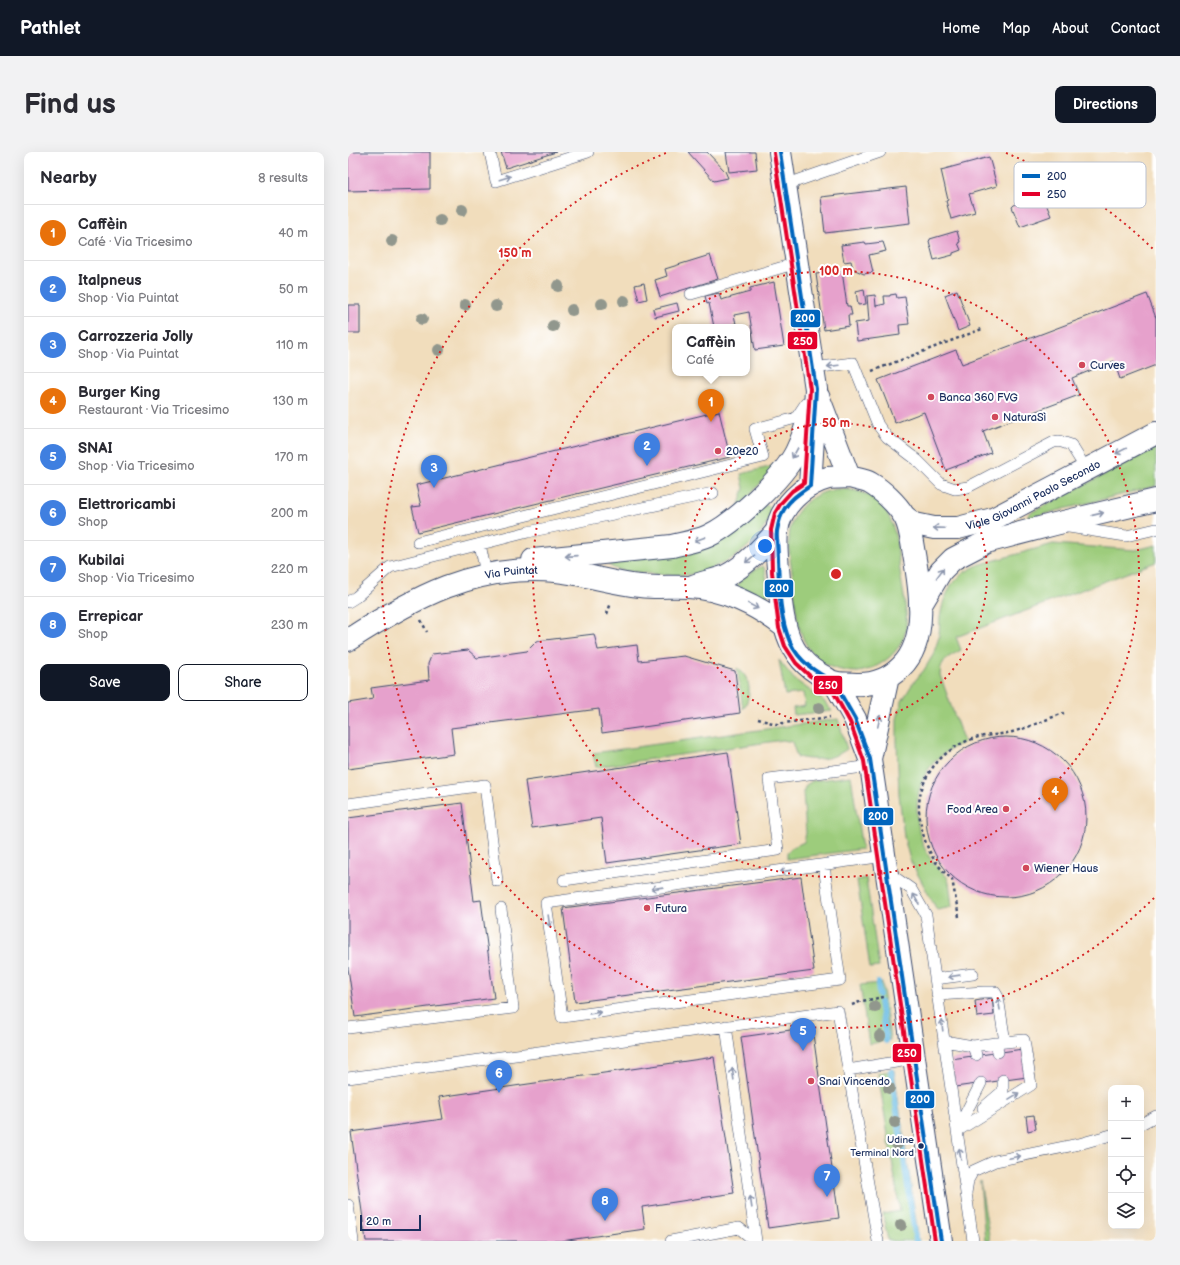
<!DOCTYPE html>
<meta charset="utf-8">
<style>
body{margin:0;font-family:"Balsamiq Sans",sans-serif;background:#f2f2f3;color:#2b2b33}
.controls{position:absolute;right:12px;bottom:12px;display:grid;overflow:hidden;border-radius:8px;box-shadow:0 4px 16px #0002}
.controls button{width:36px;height:36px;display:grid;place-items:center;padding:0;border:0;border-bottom:1px solid #e1e1e2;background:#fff;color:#2b2b33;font:20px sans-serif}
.scale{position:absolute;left:12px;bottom:10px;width:61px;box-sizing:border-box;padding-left:4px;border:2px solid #1b2f5e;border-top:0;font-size:11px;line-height:14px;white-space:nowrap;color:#1b2f5e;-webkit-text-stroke:3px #fff;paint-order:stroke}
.you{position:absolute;left:417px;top:394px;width:14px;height:14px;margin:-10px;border:3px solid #fff;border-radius:50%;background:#1a73e8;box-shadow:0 0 0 6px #1a73e833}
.badge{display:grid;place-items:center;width:26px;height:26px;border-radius:50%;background:#111827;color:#fff;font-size:13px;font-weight:700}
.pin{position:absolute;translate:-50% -33px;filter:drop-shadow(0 1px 2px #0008)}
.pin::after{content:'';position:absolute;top:21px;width:14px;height:12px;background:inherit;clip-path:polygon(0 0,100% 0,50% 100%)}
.popup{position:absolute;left:324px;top:172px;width:78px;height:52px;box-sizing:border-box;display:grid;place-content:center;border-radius:8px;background:#fff;filter:drop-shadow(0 1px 3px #0005);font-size:13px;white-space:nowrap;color:#7c7c81}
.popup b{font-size:15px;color:#2b2b33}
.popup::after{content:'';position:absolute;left:50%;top:100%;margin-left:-8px;border:8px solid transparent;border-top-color:#fff}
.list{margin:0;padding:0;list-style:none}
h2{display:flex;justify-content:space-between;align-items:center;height:52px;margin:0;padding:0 16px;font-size:17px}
h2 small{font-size:13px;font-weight:400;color:#7c7c81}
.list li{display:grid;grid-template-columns:26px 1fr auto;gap:12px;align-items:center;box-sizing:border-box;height:56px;padding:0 16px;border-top:1px solid #e1e1e2}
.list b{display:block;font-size:15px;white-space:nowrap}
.list p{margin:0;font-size:13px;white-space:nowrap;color:#7c7c81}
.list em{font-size:13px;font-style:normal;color:#7c7c81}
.actions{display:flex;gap:8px;padding:12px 16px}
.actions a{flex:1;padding:9px 0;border:1px solid #111827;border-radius:8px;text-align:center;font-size:14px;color:#111827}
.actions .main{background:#111827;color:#fff}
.icon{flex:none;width:22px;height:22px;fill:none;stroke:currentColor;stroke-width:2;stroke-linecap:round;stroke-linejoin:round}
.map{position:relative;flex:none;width:808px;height:1089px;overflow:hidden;border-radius:8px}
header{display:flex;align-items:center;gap:24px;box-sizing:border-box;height:56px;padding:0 20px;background:#111827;color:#fff}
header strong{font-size:19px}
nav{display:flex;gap:22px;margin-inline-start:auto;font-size:14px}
.intro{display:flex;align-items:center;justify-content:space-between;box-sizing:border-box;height:96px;padding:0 24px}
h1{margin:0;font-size:28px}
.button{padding:10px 18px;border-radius:8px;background:#111827;color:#fff;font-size:14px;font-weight:700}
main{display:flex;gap:24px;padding:0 24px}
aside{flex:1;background:#fff;border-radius:8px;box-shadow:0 4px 16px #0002}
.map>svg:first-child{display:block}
.green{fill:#9dcc7b;stroke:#5c7e6c}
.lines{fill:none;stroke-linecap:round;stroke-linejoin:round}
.stream{stroke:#68bbe4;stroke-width:6}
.building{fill:#e6a1cc}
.lane-casing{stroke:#3b496c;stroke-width:12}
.secondary-casing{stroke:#3b496c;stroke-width:24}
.primary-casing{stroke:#3b496c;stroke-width:24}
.path{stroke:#3b496c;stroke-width:2.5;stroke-dasharray:3 3;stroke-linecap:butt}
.lane{stroke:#fff;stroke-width:11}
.secondary{stroke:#fff;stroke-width:22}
.primary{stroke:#fff;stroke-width:22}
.bus-1-casing{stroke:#fff;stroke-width:7}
.bus-2-casing{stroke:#fff;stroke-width:7}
.bus-1{stroke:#0065bd;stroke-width:4}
.bus-2{stroke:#e4002b;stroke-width:4}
.tree{fill:#91978d}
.oneway{stroke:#8d97ae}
.ring{fill:none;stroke:#d62828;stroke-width:2;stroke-dasharray:2 4}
.poi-dot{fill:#d1495b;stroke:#fff;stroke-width:1.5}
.bus-dot{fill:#1b2f5e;stroke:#fff;stroke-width:1.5}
.labels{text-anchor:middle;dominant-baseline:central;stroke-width:4;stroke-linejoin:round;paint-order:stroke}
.bus-label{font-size:10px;fill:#1b2f5e;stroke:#fff;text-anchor:end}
.poi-label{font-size:11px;fill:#1b2f5e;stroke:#fff;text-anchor:start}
.street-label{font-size:11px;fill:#1b2f5e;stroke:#fff}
.key{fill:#fff;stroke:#bbc1cf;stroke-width:1}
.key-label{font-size:11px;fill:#1b2f5e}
.centre{fill:#d62828;stroke:#fff;stroke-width:2}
.ring-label{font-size:12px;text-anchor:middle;font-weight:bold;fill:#d62828;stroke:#fff;stroke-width:4;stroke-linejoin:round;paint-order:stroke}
.line-badge{stroke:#fff;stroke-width:1.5}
.badge-label{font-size:11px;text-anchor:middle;font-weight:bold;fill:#fff}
</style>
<header>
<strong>Pathlet</strong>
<nav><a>Home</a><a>Map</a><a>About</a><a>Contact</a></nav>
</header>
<div class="intro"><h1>Find us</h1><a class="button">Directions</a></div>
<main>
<aside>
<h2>Nearby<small>8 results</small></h2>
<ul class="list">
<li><span class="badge" style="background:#e8710a">1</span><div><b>Caffèin</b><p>Café · Via Tricesimo</p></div><em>40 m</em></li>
<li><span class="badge" style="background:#3f7fe0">2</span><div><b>Italpneus</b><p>Shop · Via Puintat</p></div><em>50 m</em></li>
<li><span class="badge" style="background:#3f7fe0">3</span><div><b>Carrozzeria Jolly</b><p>Shop · Via Puintat</p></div><em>110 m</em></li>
<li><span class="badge" style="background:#e8710a">4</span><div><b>Burger King</b><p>Restaurant · Via Tricesimo</p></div><em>130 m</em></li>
<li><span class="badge" style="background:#3f7fe0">5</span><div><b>SNAI</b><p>Shop · Via Tricesimo</p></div><em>170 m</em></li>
<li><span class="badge" style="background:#3f7fe0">6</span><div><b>Elettroricambi</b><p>Shop</p></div><em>200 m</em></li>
<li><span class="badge" style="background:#3f7fe0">7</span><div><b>Kubilai</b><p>Shop · Via Tricesimo</p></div><em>220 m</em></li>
<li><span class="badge" style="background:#3f7fe0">8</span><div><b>Errepicar</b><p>Shop</p></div><em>230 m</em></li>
</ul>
<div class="actions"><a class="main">Save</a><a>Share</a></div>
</aside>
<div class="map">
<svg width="808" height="1089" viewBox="0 0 808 1089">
<rect width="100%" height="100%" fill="#fff"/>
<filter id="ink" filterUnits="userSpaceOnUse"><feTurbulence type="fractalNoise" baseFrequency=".025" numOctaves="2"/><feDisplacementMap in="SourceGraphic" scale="8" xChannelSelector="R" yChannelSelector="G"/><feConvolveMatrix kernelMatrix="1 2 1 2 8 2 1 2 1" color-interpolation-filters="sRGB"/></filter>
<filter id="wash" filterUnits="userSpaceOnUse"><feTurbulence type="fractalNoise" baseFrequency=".012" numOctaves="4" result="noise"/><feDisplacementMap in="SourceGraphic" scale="16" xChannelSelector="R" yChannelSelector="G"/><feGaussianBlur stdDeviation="0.9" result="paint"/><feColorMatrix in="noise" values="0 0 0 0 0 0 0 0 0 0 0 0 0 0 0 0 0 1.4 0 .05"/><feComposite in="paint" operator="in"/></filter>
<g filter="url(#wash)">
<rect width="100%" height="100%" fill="#f1ddbc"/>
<!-- green -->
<path class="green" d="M808,296V334L684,365H679L682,361Z
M429,313L390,356L396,336L393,322Z
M489,337C505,337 522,340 533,353C549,371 549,396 552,419C554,435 560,460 558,476C555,499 532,517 510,520C500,520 492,518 483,515C448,501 448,458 445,426C442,405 436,380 449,361C459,346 472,340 489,337Z
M420,353L424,357C417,385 391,405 366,415C361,417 356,420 351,421C332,425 310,423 290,420C279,419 264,419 257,409Z
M705,392L788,398L808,393V410L608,485L613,498C599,506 593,507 592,523L616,590C601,597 587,606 578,621C565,643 567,679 579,701C582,706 586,712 590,716C593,719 597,722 599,725C602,730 603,748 604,755L589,758L562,708L556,685L551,642L549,590V567L554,549L565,531L576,518L585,503L591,485L592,464L596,448L603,433L615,421L630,413Z
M415,414L417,418L421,441L418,446C412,446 411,443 406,440C400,437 394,438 389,433C393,427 408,416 415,414Z
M431,508L446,527L474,547L484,559L446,563L445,556L457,554L455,541L437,543Z
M389,516C404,526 404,544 395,557Z
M490,567L499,597C484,608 467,609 449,605L444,590L435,588L248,615L245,601Z
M503,624L514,697L439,707V700L445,695L456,690L458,681L455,640L458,633L464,629Z
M518,726L531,815L522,816L509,728Z
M534,831L542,888L521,892L512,833Z
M546,918L571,1089H540L535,1062L552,1059L530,921Z
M632,1029L642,1089H637Z"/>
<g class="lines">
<!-- stream -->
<path class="stream" d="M530,831L531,843
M532,850L538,889
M543,919L568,1089"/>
</g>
<g id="blocks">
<!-- building -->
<path class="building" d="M0,0H82V37L0,39Z
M153,0H208L158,16Z
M340,0H359L377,19L380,26L366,29Z
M378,0H407L409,17L381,20Z
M641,5L649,34L621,42L627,60L603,67L598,49L600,48L593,18Z
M558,35L562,71L477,81L473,45Z
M694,42L703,64L672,75L664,55L666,53Z
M609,79L612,90L610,91L613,98L605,101V103L586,108L581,89L582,88V87Z
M517,90L518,92L535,90L538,99L521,103L525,120L516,122L505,117L503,109L496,110L493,93Z
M362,103L370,127L312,145L307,128L319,124L317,117Z
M494,119L499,154H502L504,163H500L501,174L476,178L468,122Z
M426,130L436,194L407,198L401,160L386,163L388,172H385L386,175H366L361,151L359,152L357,144L371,141L373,148L402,140V136Z
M296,131L299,147L291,149L287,133Z
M516,137L518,152L510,153L508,139Z
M609,138L622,174L610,179L597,143Z
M548,142L549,146L557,145L561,172L551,173L552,183L509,189L507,171L521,169L519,144L527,143L528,154L537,152L536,144H542V143Z
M799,142L808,166V213L772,227L766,209L724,226L731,243L635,279L643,301L598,318L576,260L547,271L530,228L608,198L614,212Z
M329,151L331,159L307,165L305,157Z
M0,153H12V181H0Z
M371,259L382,305L70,380L64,355L73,354L68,333Z
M246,482L250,498L289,493L291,509L336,504L387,519L392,561L254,581L251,557L103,576L106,602L0,617V551L25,547L23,536L81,528L80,512L84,502L120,498L129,506L179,499L189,489Z
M578 665a80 80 0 1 1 160 0a80 80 0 1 1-160 0Z
M380,600L393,692L259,711L253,666L184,676L177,629Z
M114,651L126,749L133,748L146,846L7,865L0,816V666Z
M453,725L466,819L227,850L215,756Z
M644,846L646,863L629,865L627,849Z
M464,875L491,1066L420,1076L393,885Z
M675,897L679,925L607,935L603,907Z
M366,905L386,1041L294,1055L297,1077L213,1089H18L3,980L95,967L91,945Z
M686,963L688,977L680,979L678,964Z"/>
</g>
</g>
<g filter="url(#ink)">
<use href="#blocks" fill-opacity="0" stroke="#3b496c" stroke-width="1"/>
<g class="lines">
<!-- lane casing -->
<g class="lane-casing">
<path id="lane" d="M142,0L148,29L240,0
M437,33L532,0
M343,142L449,111
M465,216L505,211L530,273L539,285L569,308L593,332L607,337L620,335L706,290L711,289L723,293L738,317
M721,375L778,384L808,377
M70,390L415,305L407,277L448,266L458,251
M132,392L138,422
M0,450L8,445L42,415L180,380L365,341
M0,652L137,633L149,729
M476,714L492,828L214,865L198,751L537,704
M539,720L563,737L578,763L618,1041
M216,728L430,698L421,627L524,614
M587,827L625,822
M589,843L636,840H647L650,845L657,890
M378,874L408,1089
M0,876L165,856L153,757
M596,889L625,894L628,903
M625,894L648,891L650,900
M500,918L566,907
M0,926L490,859L530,1089
M635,956L655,939V928
M793,972L808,964
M609,978L633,931
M609,979L683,933L676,888L648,891
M0,1053L5,1089
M323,1089L391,1076L407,1089
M625,1089L618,1041L620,1028L625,1019L647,1009L731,992L763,983"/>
</g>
<!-- secondary casing -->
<g class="secondary-casing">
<g id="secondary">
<path id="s1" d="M557,365L567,372L586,376H610L645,367L808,281"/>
<path d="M185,408L324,394C336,391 349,389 360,384C386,372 435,326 448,300C455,286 459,272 463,257"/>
<path d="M345,434C355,430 368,428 378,424C398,413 414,396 429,379"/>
<path d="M572,454L593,419L605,407L638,390L707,372L808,348"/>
<path id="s2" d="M0,488C65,446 128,411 208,419C237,422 264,431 292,434C308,436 324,434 340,435C375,436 410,454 437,475"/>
</g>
</g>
<!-- primary casing -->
<g class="primary-casing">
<path id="primary" d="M432,0L468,237L462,334
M470,244L501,325
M501,325C508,327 516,328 522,331C534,338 549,352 556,364C562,373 564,391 566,402C572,436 581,488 553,515C540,528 524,533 507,532C500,531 492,532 485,530C482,529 478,526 475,524C437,505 434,466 431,428C430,412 427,395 429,380C431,355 456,332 480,326C487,325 495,326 501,325Z
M486,530L507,567L522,607L593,1089
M522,607L540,525"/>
</g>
<!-- path -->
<path class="path" d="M524,219L634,177
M259,462L263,451
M73,468L79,480
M410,567L428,572L482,565
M611,765L604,727C584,711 576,692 572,667C565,629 594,594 631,585C640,583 650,583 659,581C676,578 698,567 716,561
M504,853L514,849L536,845"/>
<!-- lane -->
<use href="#lane" class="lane"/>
<!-- secondary -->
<use href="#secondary" class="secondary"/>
<!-- primary -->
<use href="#primary" class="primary"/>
<!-- bus-1 casing -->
<g class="bus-1-casing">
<path id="bus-1" d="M432,0L468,237L462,334
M462,334C450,342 438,350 433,364C431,368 430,374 429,379C428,387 430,397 430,406C431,433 431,465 442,490C451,510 468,520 486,530
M486,530L507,567L522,607L593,1089"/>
</g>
<!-- bus-2 casing -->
<g class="bus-2-casing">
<path id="bus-2" d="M426,1L462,237L456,331L444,339L433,351L427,361L423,378L424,420L431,476L437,494L448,511L462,524L482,534L502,570L516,609L587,1089"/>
</g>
<!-- bus-1 -->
<use href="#bus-1" class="bus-1"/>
<!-- bus-2 -->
<use href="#bus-2" class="bus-2"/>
</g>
<!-- trees -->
<g class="tree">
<circle cx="114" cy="58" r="6"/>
<circle cx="92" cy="68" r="6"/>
<circle cx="44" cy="89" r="6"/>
<circle cx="210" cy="134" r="6"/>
<circle cx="276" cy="149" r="6"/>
<circle cx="254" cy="152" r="6"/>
<circle cx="117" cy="153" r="6"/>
<circle cx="148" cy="154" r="6"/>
<circle cx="224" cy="158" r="6"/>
<circle cx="74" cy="167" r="6"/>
<circle cx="205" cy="174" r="6"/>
<circle cx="91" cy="198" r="6"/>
<circle cx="471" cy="556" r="6"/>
<circle cx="527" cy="855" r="6"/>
<circle cx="532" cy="884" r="6"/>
<circle cx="541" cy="936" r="6"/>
<circle cx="547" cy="970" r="6"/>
<circle cx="549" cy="992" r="6"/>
<circle cx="553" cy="1073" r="6"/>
</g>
<!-- one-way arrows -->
<defs><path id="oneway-shaft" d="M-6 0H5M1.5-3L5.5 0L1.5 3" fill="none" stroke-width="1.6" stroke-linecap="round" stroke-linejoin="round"/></defs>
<g class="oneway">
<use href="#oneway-shaft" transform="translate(157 26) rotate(-17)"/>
<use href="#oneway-shaft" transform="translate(485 214) rotate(173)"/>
<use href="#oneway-shaft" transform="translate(773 299) rotate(153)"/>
<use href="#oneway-shaft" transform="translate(447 301) rotate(119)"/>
<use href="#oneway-shaft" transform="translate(750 362) rotate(-13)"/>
<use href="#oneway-shaft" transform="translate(591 376) rotate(-178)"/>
<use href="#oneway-shaft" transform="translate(352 387) rotate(160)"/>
<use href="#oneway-shaft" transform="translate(223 404) rotate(176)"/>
<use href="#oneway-shaft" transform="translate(402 407) rotate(140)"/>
<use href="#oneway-shaft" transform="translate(592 421) rotate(-54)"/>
<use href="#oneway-shaft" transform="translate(405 454) rotate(28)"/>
<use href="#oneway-shaft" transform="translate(531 569) rotate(-78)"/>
<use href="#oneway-shaft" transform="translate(438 719) rotate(172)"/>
<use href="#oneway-shaft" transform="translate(309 736) rotate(172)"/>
<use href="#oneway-shaft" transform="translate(568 747) rotate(-120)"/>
<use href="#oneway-shaft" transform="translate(201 769) rotate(82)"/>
<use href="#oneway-shaft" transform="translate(606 824) rotate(172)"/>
<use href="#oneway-shaft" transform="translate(651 852) rotate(-100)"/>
<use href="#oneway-shaft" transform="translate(247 861) rotate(-8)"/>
<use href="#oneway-shaft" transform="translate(594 873) rotate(-98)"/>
<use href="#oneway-shaft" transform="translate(385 922) rotate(-98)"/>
<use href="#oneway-shaft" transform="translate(666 944) rotate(-32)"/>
<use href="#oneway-shaft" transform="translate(612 1002) rotate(-98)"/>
<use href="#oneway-shaft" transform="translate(667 1005) rotate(-12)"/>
<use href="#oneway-shaft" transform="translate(403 1050) rotate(-98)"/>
</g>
</g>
<!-- distance rings -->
<g class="ring">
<circle cx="488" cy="422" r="151"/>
<circle cx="488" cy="422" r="303"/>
<path d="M806 746A454 454 0 1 1 318 1M658 1A454 454 0 0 1 806 98"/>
</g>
<!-- markers -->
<g class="poi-dot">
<circle cx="734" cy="213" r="4"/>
<circle cx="583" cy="245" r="4"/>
<circle cx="647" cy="265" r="4"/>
<circle cx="370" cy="299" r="4"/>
<circle cx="658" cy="657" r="4"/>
<circle cx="678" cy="716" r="4"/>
<circle cx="299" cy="756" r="4"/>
<circle cx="463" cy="929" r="4"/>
</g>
<circle class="bus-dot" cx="573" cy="994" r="3.5"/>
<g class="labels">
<!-- bus labels -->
<g class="bus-label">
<text x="566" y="988">Udine<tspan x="566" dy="13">Terminal Nord</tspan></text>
</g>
<!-- poi labels -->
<g class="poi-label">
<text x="742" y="213">Curves</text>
<text x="591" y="245">Banca 360 FVG</text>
<text x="655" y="265">NaturaSì</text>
<text x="378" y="299">20e20</text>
<text x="650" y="657" text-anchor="end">Food Area</text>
<text x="686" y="716">Wiener Haus</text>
<text x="307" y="756">Futura</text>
<text x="471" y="929">Snai Vincendo</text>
</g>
<!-- street labels -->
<g class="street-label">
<text stroke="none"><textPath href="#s1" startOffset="138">Viale Giovanni Paolo Secondo</textPath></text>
<text stroke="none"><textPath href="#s2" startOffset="179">Via Puintat</textPath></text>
</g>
</g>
<!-- legend -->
<rect x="666" y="10" width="132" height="46" rx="6" class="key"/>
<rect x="674" y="22" width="18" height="4" fill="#0065bd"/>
<rect x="674" y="40" width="18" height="4" fill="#e4002b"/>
<g class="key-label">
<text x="699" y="28">200</text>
<text x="699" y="46">250</text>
</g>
<circle cx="488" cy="422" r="6" class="centre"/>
<g class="ring-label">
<text x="167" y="105">150 m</text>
<text x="488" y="123">100 m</text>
<text x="488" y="275">50 m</text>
</g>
<g class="line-badge">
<rect x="442" y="157" width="31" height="19" rx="4" fill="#0065bd"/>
<rect x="439" y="179" width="31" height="19" rx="4" fill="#e4002b"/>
<rect x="416" y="427" width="30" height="19" rx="4" fill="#0065bd"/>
<rect x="465" y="523" width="30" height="20" rx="4" fill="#e4002b"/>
<rect x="515" y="655" width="31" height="19" rx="4" fill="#0065bd"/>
<rect x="544" y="891" width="30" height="20" rx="4" fill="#e4002b"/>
<rect x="557" y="938" width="30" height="19" rx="4" fill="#0065bd"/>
</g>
<g class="badge-label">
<text x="457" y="170">200</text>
<text x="455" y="193">250</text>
<text x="431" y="440">200</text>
<text x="480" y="537">250</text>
<text x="530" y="668">200</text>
<text x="559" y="905">250</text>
<text x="572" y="951">200</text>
</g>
</svg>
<div class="controls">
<button>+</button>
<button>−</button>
<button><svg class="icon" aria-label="locate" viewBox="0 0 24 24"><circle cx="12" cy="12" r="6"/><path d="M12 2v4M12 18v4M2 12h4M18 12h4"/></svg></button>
<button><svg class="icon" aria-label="layers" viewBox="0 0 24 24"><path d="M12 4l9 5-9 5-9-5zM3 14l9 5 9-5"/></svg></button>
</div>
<div class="scale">20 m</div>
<div class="you"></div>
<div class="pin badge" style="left:363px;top:270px;background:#e8710a">1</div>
<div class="popup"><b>Caffèin</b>Café</div>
<div class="pin badge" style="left:299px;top:314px;background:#3f7fe0">2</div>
<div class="pin badge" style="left:86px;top:336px;background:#3f7fe0">3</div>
<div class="pin badge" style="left:707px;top:659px;background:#e8710a">4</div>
<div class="pin badge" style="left:455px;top:899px;background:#3f7fe0">5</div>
<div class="pin badge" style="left:151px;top:941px;background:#3f7fe0">6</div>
<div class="pin badge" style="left:479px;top:1045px;background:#3f7fe0">7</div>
<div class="pin badge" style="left:257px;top:1069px;background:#3f7fe0">8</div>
</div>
</main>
